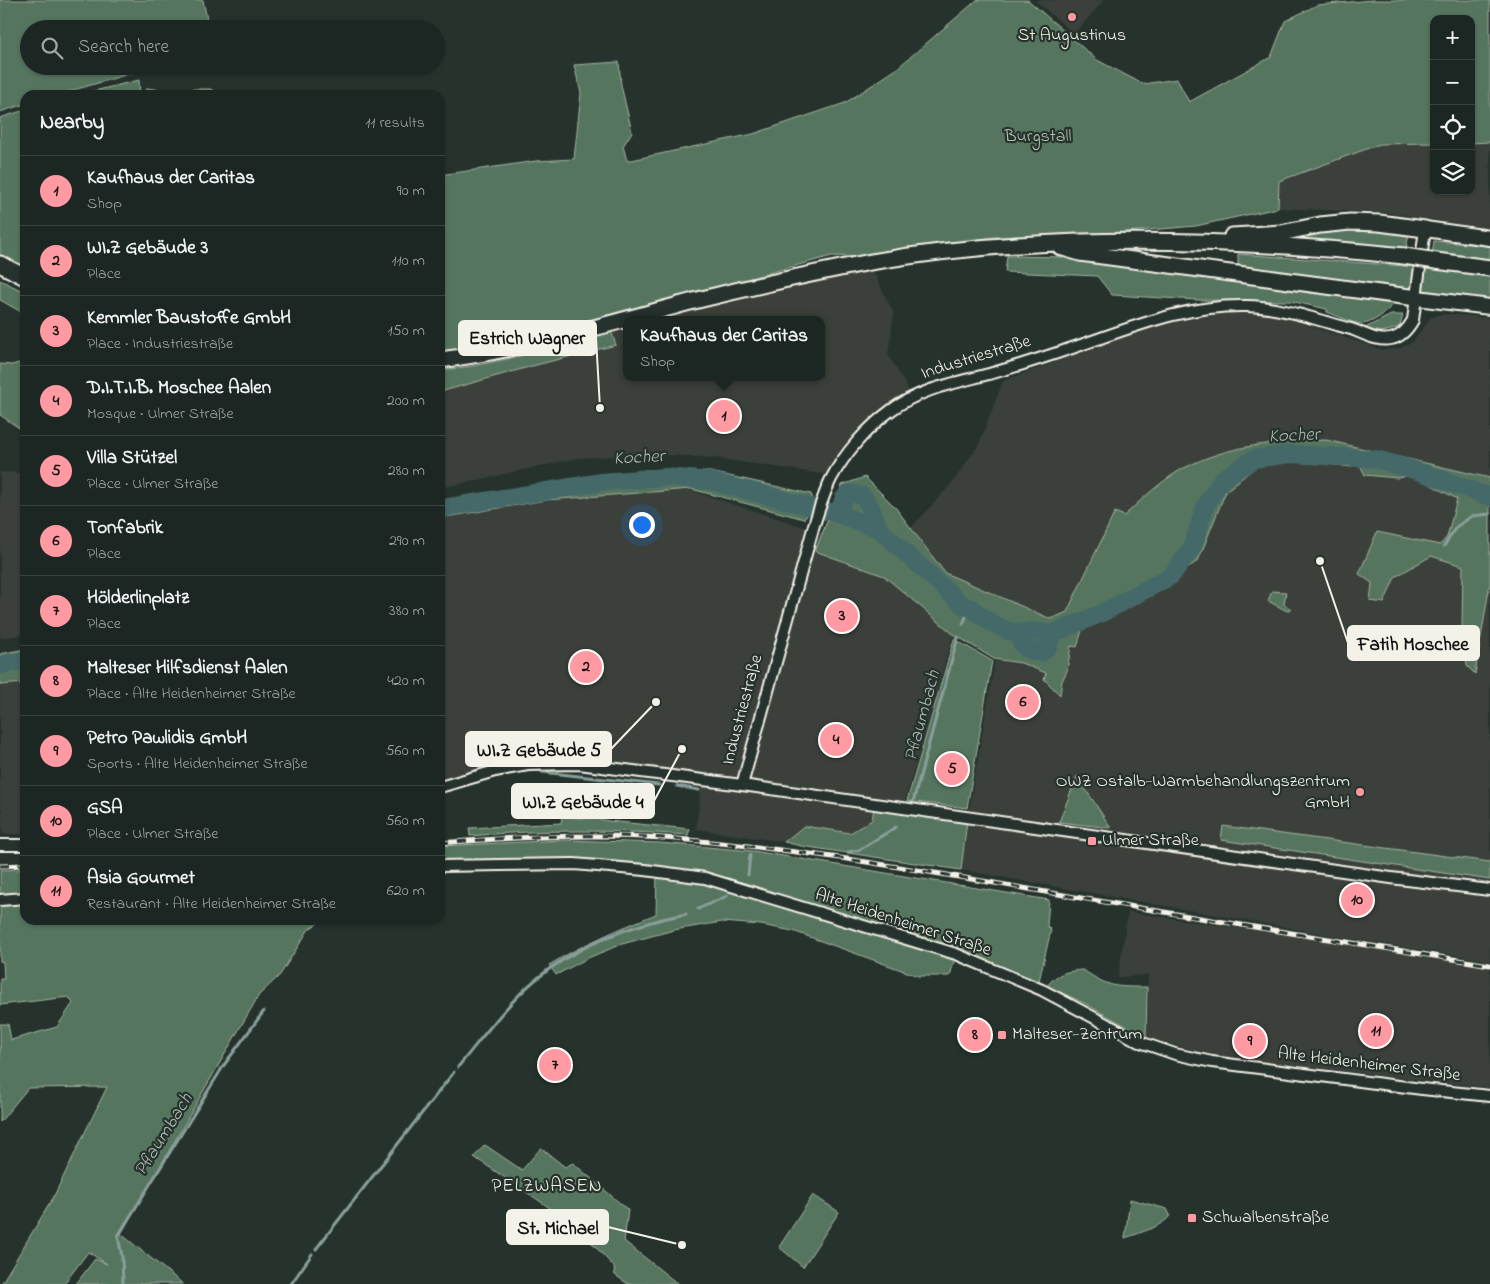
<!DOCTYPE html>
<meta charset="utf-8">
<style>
body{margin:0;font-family:"Indie Flower",sans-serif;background:#29322f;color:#f1f3f6}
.controls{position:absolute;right:15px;top:15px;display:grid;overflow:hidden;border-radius:10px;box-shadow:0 1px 4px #0004}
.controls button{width:45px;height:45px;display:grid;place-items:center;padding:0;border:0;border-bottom:1px solid #3a4340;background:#1c2622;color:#f1f3f6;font:25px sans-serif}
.you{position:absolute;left:641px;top:524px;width:18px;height:18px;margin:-12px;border:4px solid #fff;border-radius:50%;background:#1a73e8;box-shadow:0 0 0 8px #1a73e833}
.badge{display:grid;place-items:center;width:32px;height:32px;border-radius:50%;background:#ff9aa2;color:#111;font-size:16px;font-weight:700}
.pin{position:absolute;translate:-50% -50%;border:2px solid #fff;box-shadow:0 1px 5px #0006}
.popup{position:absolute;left:623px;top:316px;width:202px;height:65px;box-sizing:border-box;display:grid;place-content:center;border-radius:10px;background:#1c2622;filter:drop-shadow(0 1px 4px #0005);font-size:16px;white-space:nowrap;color:#a0a5a5}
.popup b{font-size:19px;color:#f1f3f6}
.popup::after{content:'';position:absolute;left:50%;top:100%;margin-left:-10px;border:10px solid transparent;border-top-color:#1c2622}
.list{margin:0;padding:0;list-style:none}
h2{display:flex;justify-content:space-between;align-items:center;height:65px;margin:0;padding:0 20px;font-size:21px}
h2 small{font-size:16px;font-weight:400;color:#a0a5a5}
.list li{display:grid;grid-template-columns:32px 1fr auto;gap:15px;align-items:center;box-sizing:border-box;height:70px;padding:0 20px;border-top:1px solid #3a4340}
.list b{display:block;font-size:19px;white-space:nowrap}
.list p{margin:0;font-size:16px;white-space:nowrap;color:#a0a5a5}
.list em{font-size:16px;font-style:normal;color:#a0a5a5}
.icon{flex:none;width:28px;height:28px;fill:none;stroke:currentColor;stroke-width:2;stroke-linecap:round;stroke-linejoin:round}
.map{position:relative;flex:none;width:1490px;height:1284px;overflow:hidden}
.search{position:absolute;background:#1c2622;box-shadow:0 1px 4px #0004;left:20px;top:20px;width:425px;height:55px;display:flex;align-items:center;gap:12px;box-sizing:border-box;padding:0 18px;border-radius:28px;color:#a0a5a5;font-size:19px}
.panel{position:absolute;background:#1c2622;box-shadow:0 1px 4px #0004;left:20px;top:90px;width:425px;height:835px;border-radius:15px}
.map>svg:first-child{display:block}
.built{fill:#3a403a}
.green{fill:#56755e;stroke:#a5b3a3}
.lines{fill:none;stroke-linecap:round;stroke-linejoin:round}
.stream{stroke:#8a9f9b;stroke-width:3}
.river{stroke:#446968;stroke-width:18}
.minor-casing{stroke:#f4f1e8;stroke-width:14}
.major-casing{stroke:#f4f1e8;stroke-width:18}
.highway-casing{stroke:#f4f1e8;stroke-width:19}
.minor{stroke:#26332d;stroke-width:10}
.major{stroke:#26332d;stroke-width:14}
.highway{stroke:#26332d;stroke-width:15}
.rail-casing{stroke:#f4f1e8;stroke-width:5}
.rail{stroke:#26332d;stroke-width:3;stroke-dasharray:9;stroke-linecap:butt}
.highway-bridge-casing{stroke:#f4f1e8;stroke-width:19;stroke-linecap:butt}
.highway-bridge{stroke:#26332d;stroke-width:15}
.poi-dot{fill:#ff9aa2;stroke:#26332d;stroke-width:2}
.labels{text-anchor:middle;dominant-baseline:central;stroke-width:4.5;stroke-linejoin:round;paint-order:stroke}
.poi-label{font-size:18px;fill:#f4f1e8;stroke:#26332d;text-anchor:start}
.park-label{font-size:18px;fill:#b5bfb1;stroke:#26332d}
.street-label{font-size:18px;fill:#f4f1e8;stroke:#26332d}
.water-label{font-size:19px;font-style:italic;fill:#aebbb5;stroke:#26332d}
.neighbourhood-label{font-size:19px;letter-spacing:1px;fill:#f4f1e8;stroke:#26332d}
.leader{fill:none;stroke:#f4f1e8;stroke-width:2}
.callout-dot{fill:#f4f1e8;stroke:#26332d;stroke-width:2}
.callout{fill:#f4f1e8;stroke:#f4f1e8;stroke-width:2}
.callout-label{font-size:19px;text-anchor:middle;font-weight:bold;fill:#111}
</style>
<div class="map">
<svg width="1490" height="1284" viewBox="0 0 1490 1284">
<rect width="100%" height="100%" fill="#26332d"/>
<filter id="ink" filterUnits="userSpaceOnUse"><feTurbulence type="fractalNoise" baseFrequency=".02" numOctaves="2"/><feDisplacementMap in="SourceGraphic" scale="10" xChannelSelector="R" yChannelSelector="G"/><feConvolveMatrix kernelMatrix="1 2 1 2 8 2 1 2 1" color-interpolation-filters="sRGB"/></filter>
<g filter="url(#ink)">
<!-- built -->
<path class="built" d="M1035,0H1104L1074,34Z
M1490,142V229L1389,213L1278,208L1279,181L1380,144L1434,143V191H1471V143Z
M865,271L874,273L894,314L888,354L911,394L829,475L715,458L653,454L578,458L440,488V392L536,365L616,345L611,331L626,327V377H822V320H655L725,302Z
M1248,310L1280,316L1383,350L1400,348L1413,342L1430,318L1438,315L1452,314L1490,318V961L1334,936L961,870L967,821L995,661L953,635L904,804L849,833L804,826L784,842L696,829L701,787L614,774L543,768L498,774L440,792V520L469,510L583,497L686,489L878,551L911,528L953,482L979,444L1003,381L1148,328L1213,314Z
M0,472L25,473V634L0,638Z
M25,682V834H2V808L0,807V684Z
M1128,912L1325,941L1490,968V1088L1213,1056L1146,1037L1148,975L1118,977Z"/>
<!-- green -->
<path class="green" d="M0,0H203L209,29H29V66H156L57,95H25V104L0,112Z
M977,0H1028L1097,60L1143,84L1177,79L1189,102L1271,57L1285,21L1317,5L1372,0H1490V142L1471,143V19H1434V143L1380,144L1279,181L1278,208L1196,226L1114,233L994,237L859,257L832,256L520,340L440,353V175L536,161L574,159L581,93L574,65L619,62L621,85L632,132L623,146L627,161L753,134L845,103L895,70Z
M139,80L140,95H78Z
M147,88L192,94V89H210L223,95H146Z
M25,110V269L0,255V118Z
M1355,229L1409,233L1406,249L1287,239L1323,231Z
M1434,241L1490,246V301L1435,293L1374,288L1238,269V254L1405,266L1430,269Z
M1007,256L1068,257L1131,265L1317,294L1318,292L1393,303C1388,312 1372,324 1361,324C1352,323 1336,315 1327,312V309L1290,301L1197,300L1112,295L1097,276L1005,272Z
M0,280L25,292V314L0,300Z
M1391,315H1403L1400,326C1386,333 1380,333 1365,328Z
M611,331L616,345L536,365L440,392V370C498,365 555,346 611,331Z
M25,361V432L0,415V364L12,365Z
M1326,440L1490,478V583L1475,674L1467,666L1462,628L1463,566L1431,556L1395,577L1384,603L1370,601L1372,583L1359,574L1377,532L1440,545L1447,537L1457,499L1413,475L1397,478L1365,475L1355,455L1352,467L1268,457L1226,491L1198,561L1109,617L1083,627L1077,647L1071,646L1067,671L1062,681L1060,695L1044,679L1046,673L1021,663L994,659L952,633L884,576L815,551L842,485L865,477L895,507L945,573L1051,619L1067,612L1115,512L1124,516C1142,499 1162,480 1184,468C1231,444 1275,442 1326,440Z
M646,470L711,472L811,494L813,499L806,517L804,519L691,489L547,500L440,518V503L549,483Z
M1272,591L1286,592L1284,604L1291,609L1287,611L1268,601Z
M954,639L992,661L967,808L907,801Z
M25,649V683L0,685V654Z
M1077,776L1111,828L1059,822Z
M874,808L967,821L961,870L801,846L784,842L804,826L850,833L872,820Z
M562,817L600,819L608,821L690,829L688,835C613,830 545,829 470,836L469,828L561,823Z
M1223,826L1490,862V880L1221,840Z
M564,840L660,843L753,851L1049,900L1047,926L1051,930L1038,985L956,954L950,976H918L793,931L761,925L722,922L674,930L622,944L588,958L556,975L549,965C583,944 619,929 656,914L657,874L574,864H440V846Z
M25,869V920H323L309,929L280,975L259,995L121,1234L183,1284H76L95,1259L107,1264L88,1252L64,1284H1L53,1198L107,1087L28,1088L0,1122V1024H8L11,1040L57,1027L73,1003L69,997L0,1005V979H4L3,962L0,961V870Z
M1083,970C1110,988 1116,987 1147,987L1146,1037L1084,1003L1047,986C1057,973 1067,971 1083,970Z
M485,1145L522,1170L541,1148L565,1167L573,1163L628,1210L624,1241L678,1284H628L615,1275L614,1267L593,1244L547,1206L474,1157Z
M813,1195L839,1212L803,1267L779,1247Z
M1130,1199L1167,1209L1170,1215C1165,1226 1136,1234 1125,1238Z"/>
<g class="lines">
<!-- stream -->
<path class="stream" d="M1444,546L1456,527L1472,516L1490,514
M963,624L970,607
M542,772L659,785
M677,786L699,790
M913,802L958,637
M848,852L859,850L896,827
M748,875L750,855
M698,909L727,896
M458,1067C482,1038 505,1006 534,981C576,945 632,924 686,914
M316,1249L454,1072
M123,1284L122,1257L118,1236L224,1065L264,1011
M291,1284L312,1254"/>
<!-- river -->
<path class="river" d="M440,511L449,507L601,482L666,477L711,481L838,514L879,529L965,607H970L988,621L1009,631L1019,633L1033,631L1052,634L1100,614L1171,576L1192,548L1205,506L1222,479L1254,459L1290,454L1376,459L1418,471L1490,497
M838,514L844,498L849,493L863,496L872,510L879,529
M1019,633C1020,649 1027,649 1041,653L1049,646L1052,634
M0,665L25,661"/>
<!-- minor casing -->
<g class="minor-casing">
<path id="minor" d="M742,785L814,525C819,510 824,493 831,479C845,453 867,428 890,411C919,389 955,383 989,374C1011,368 1033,361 1054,354C1117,334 1180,304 1247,306C1282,307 1318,320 1351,329C1363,333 1377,342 1391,339C1401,337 1408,329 1413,320L1425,229
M440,787L495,771L528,765L579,764L742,785L1391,878L1490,890
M0,845H25
M440,866L574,864L645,870L705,878L956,954L1042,990L1140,1042L1175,1054L1212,1062L1422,1089L1490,1096
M0,900L25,898"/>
</g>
<!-- major casing -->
<g class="major-casing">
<path id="major" d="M1425,229L1490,238
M1417,298L1490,307"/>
</g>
<!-- highway casing -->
<g class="highway-casing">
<path id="highway" d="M1232,236L1281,233L1320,225L1350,222L1379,223L1425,229
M1060,247L1080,253L1417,298
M1436,261L1490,268
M0,264L25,277
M440,360C528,349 613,322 698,300C755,286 813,273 871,262C1043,232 1230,238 1404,256"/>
</g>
<!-- minor -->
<use href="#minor" class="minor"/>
<!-- major -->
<use href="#major" class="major"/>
<!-- highway -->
<use href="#highway" class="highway"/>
<!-- rail casing -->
<g class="rail-casing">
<path id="rail" d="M440,843C514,837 589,833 664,838C800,848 935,873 1069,896C1209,920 1350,943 1490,965
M0,866L25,865"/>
</g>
<!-- rail -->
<use href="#rail" class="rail"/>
<!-- highway-bridge casing -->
<g class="highway-bridge-casing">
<path id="highway-bridge" d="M1404,256L1436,261"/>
</g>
<!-- highway-bridge -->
<use href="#highway-bridge" class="highway-bridge"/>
</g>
</g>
<!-- markers -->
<g class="poi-dot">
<circle cx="1072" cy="17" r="5"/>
<circle cx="1360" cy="792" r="5"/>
<rect x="1087" y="836" width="10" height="10" rx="2.5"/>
<rect x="997" y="1030" width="10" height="10" rx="2.5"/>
<rect x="1187" y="1213" width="10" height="10" rx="2.5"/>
</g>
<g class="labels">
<!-- poi labels -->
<g class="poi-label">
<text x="1072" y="36" text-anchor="middle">St Augustinus</text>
<text x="1350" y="782" text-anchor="end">OWZ Ostalb-Warmbehandlungszentrum<tspan x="1350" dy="21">GmbH</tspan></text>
<text x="1102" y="841">Ulmer Straße</text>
<text x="1012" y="1035">Malteser-Zentrum</text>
<text x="1202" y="1218">Schwalbenstraße</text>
</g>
<!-- park labels -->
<g class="park-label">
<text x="1038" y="137">Burgstall</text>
</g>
<!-- street labels -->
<g class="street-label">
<text transform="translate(976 358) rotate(-17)">Industriestraße</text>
<text transform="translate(743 710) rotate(-75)">Industriestraße</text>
<text transform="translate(903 923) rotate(18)">Alte Heidenheimer Straße</text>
<text transform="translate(1369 1065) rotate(7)">Alte Heidenheimer Straße</text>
</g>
<!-- water labels -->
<g class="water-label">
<text transform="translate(1294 436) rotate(-2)">Kocher</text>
<text transform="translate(639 458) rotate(-3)">Kocher</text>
<text transform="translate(923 716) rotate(-75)">Pflaumbach</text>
<text transform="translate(164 1135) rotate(-58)">Pflaumbach</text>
</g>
<!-- neighbourhood labels -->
<g class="neighbourhood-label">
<text x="547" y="1186">PELZWASEN</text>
</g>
</g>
<!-- callouts -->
<path class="leader" d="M600 408L596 338M1320 561L1348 643M656 702L611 749M682 749L654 801M682 1245L608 1227"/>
<g class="callout-dot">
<circle cx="600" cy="408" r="5"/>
<circle cx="1320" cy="561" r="5"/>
<circle cx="656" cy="702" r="5"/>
<circle cx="682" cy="749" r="5"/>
<circle cx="682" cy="1245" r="5"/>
</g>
<g class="callout">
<rect x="459" y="321" width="137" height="34" rx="5"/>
<rect x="1348" y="626" width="131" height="34" rx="5"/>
<rect x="466" y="732" width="145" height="34" rx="5"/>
<rect x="512" y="784" width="142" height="34" rx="5"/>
<rect x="507" y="1210" width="101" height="34" rx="5"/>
</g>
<g class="callout-label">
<text x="527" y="344">Estrich Wagner</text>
<text x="1413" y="650">Fatih Moschee</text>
<text x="539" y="756">WI.Z Gebäude 5</text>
<text x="583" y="808">WI.Z Gebäude 4</text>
<text x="558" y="1234">St. Michael</text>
</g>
</svg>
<div class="controls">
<button>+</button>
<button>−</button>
<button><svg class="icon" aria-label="locate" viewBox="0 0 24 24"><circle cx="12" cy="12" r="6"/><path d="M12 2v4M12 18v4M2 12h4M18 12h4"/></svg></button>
<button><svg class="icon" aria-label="layers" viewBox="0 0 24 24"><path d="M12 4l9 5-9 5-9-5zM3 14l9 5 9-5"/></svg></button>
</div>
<div class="you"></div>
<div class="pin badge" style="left:724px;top:416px">1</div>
<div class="popup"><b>Kaufhaus der Caritas</b>Shop</div>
<div class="pin badge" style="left:586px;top:667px">2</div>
<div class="pin badge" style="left:842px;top:616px">3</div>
<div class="pin badge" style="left:836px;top:740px">4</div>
<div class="pin badge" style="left:952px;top:769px">5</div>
<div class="pin badge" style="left:1023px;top:702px">6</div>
<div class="pin badge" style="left:555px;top:1065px">7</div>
<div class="pin badge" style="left:975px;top:1035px">8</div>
<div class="pin badge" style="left:1250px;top:1041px">9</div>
<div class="pin badge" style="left:1357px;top:900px">10</div>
<div class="pin badge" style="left:1376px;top:1031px">11</div>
<div class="search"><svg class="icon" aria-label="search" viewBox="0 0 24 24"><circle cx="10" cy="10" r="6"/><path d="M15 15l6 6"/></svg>Search here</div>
<section class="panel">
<h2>Nearby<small>11 results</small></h2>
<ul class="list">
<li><span class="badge">1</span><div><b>Kaufhaus der Caritas</b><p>Shop</p></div><em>90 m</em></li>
<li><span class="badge">2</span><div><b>WI.Z Gebäude 3</b><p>Place</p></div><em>110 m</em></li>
<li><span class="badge">3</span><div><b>Kemmler Baustoffe GmbH</b><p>Place · Industriestraße</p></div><em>150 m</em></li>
<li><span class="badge">4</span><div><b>D.I.T.I.B. Moschee Aalen</b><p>Mosque · Ulmer Straße</p></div><em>200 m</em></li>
<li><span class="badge">5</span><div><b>Villa Stützel</b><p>Place · Ulmer Straße</p></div><em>280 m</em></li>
<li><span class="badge">6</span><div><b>Tonfabrik</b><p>Place</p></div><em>290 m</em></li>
<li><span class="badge">7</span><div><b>Hölderlinplatz</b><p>Place</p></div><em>380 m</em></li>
<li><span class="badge">8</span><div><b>Malteser Hilfsdienst Aalen</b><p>Place · Alte Heidenheimer Straße</p></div><em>420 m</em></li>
<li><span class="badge">9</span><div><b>Petro Pawlidis GmbH</b><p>Sports · Alte Heidenheimer Straße</p></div><em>560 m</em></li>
<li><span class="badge">10</span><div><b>GSA</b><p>Place · Ulmer Straße</p></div><em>560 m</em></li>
<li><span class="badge">11</span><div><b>Asia Gourmet</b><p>Restaurant · Alte Heidenheimer Straße</p></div><em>620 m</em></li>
</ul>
</section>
</div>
